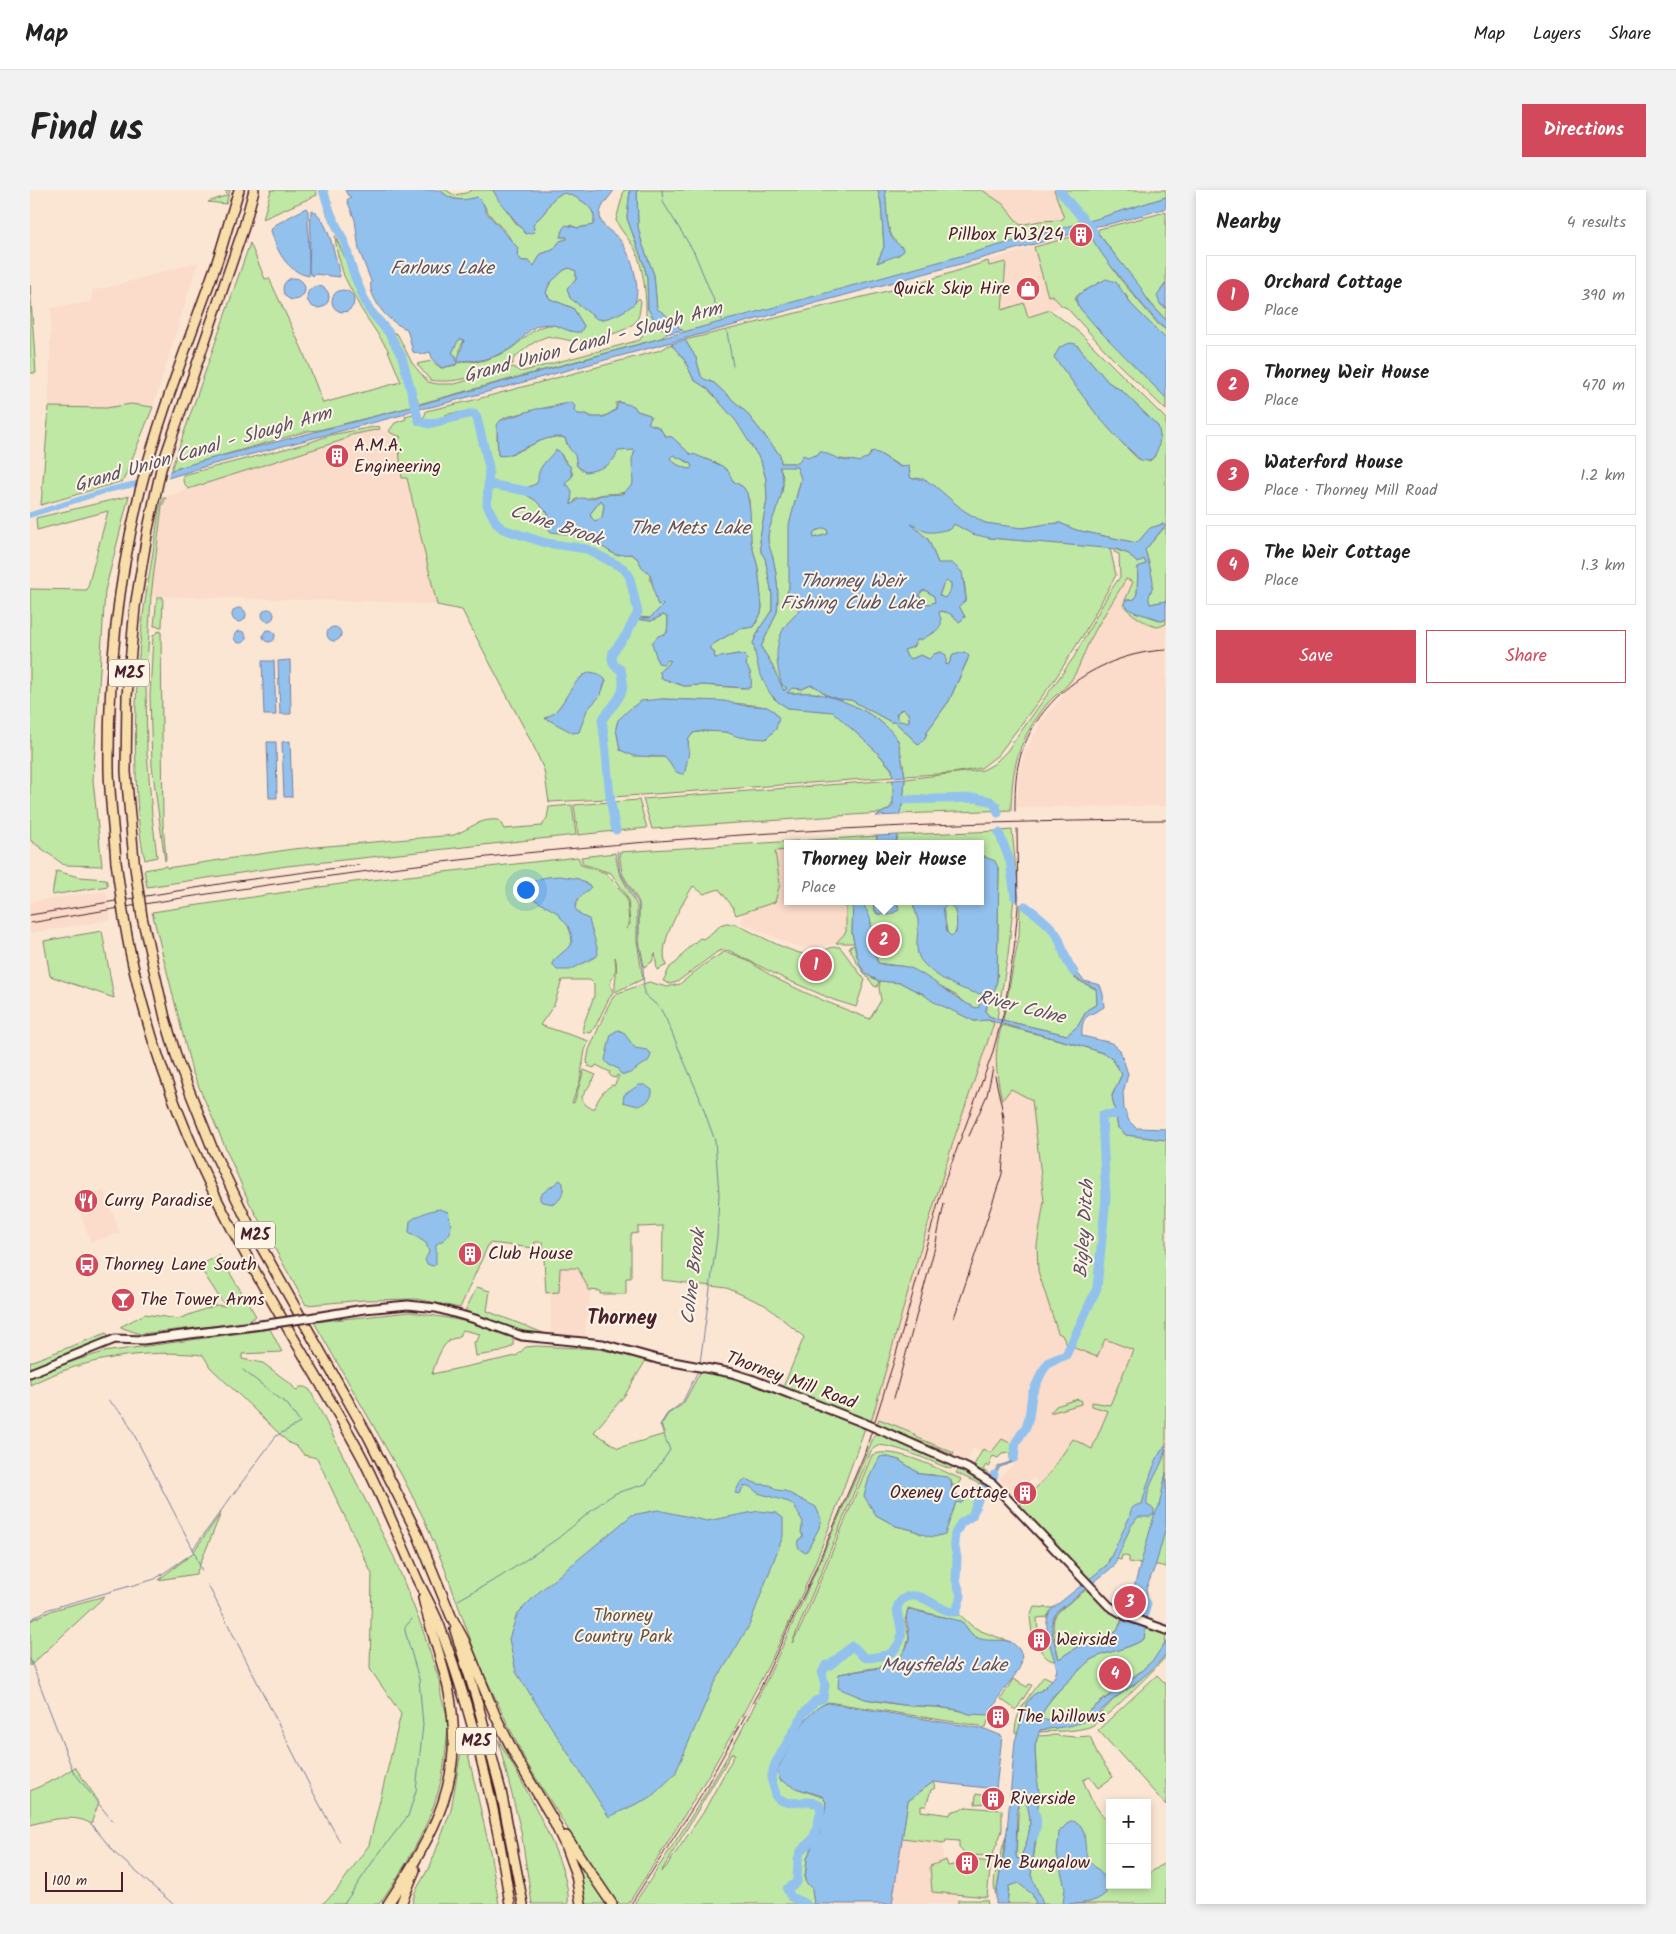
<!DOCTYPE html>
<meta charset="utf-8">
<style>
body{margin:0;font-family:Kalam,sans-serif;background:#f2f2f2;color:#222}
.controls{position:absolute;right:15px;bottom:15px;display:grid;overflow:hidden;border-radius:0px;box-shadow:0 2px 8px #0003}
.controls button{width:45px;height:45px;display:grid;place-items:center;padding:0;border:0;border-bottom:1px solid #e0e0e0;background:#fff;color:#222;font:25px sans-serif}
.scale{position:absolute;left:15px;bottom:12px;width:78px;box-sizing:border-box;padding-left:5px;border:2px solid #4a1f2b;border-top:0;font-size:14px;line-height:18px;white-space:nowrap;color:#4a1f2b;-webkit-text-stroke:4px #fcf5e5;paint-order:stroke}
.you{position:absolute;left:495px;top:699px;width:18px;height:18px;margin:-12px;border:4px solid #fff;border-radius:50%;background:#1a73e8;box-shadow:0 0 0 8px #1a73e833}
.badge{display:grid;place-items:center;width:32px;height:32px;border-radius:50%;background:#d1495b;color:#fff;font-size:16px;font-weight:700}
.pin{position:absolute;translate:-50% -50%;border:2px solid #fff;box-shadow:0 1px 5px #0006}
.popup{position:absolute;left:754px;top:650px;width:200px;height:65px;box-sizing:border-box;display:grid;place-content:center;border-radius:0px;background:#fff;filter:drop-shadow(0 1px 4px #0005);font-size:16px;white-space:nowrap;color:#767676}
.popup b{font-size:19px;color:#222}
.popup::after{content:'';position:absolute;left:50%;top:100%;margin-left:-10px;border:10px solid transparent;border-top-color:#fff}
.list{margin:0;padding:0;list-style:none}
h2{display:flex;justify-content:space-between;align-items:center;height:65px;margin:0;padding:0 20px;font-size:21px}
h2 small{font-size:16px;font-weight:400;color:#767676}
.list li{display:grid;grid-template-columns:32px 1fr auto;gap:15px;align-items:center;box-sizing:border-box;height:80px;margin:0 10px 10px;padding:0 10px;border:1px solid #e0e0e0;border-radius:0px}
.list b{display:block;font-size:19px;white-space:nowrap}
.list p{margin:0;font-size:16px;white-space:nowrap;color:#767676}
.list em{font-size:16px;font-style:normal;color:#767676}
.actions{display:flex;gap:10px;padding:15px 20px}
.actions a{flex:1;padding:11px 0;border:1px solid #d1495b;border-radius:0px;text-align:center;font-size:18px;color:#d1495b}
.actions .main{background:#d1495b;color:#fff}
.map{position:relative;flex:none;width:1136px;height:1714px;overflow:hidden;border-radius:0px}
header{display:flex;align-items:center;gap:30px;box-sizing:border-box;height:70px;padding:0 25px;background:#fff;border-bottom:1px solid #e0e0e0}
header strong{font-size:24px}
nav{display:flex;gap:28px;margin-inline-start:auto;font-size:18px}
.intro{display:flex;align-items:center;justify-content:space-between;box-sizing:border-box;height:120px;padding:0 30px}
h1{margin:0;font-size:35px}
.button{padding:12px 22px;border-radius:0px;background:#d1495b;color:#fff;font-size:18px;font-weight:700}
main{display:flex;gap:30px;padding:0 30px}
aside{flex:1;background:#fff;border-radius:0px;box-shadow:0 2px 8px #0003}
.map>svg:first-child{display:block}
.built{fill:#fbdbc9}
.green{fill:#bee8a4;stroke:#848468;fill-rule:evenodd}
.water{fill:#93c1ed;stroke:#76809f;fill-rule:evenodd}
.pier{fill:#fbe6d4}
.lines{fill:none;stroke-linecap:round;stroke-linejoin:round}
.stream{stroke:#76809f;stroke-width:1}
.canal{stroke:#93c1ed;stroke-width:5.5}
.river{stroke:#93c1ed;stroke-width:9}
.secondary-casing{stroke:#4a1f2b;stroke-width:11}
.highway-casing{stroke:#4a1f2b;stroke-width:12}
.secondary{stroke:#fcf5e5;stroke-width:7}
.highway{stroke:#f8deab;stroke-width:9}
.rail{stroke:#4a1f2b;stroke-width:1}
.secondary-bridge-casing{stroke:#4a1f2b;stroke-width:11;stroke-linecap:butt}
.highway-bridge-casing{stroke:#4a1f2b;stroke-width:12;stroke-linecap:butt}
.secondary-bridge{stroke:#fcf5e5;stroke-width:7}
.highway-bridge{stroke:#f8deab;stroke-width:9}
.labels{text-anchor:middle;dominant-baseline:central;stroke-width:4;stroke-linejoin:round;paint-order:stroke}
.shield{fill:#fcf5e5;stroke:#7f5f63;stroke-width:1}
.shield-label{font-size:16px;font-weight:bold;fill:#4a1f2b}
.poi-label{font-size:18px;fill:#4a1f2b;stroke:#fcf5e5;text-anchor:start}
.street-label{font-size:18px;fill:#4a1f2b;stroke:#fcf5e5}
.park-label{font-size:18px;fill:#675149;stroke:#fcf5e5}
.water-label{font-size:19px;font-style:italic;fill:#605065;stroke:#fcf5e5}
.quarter-label{font-size:20px;font-weight:bold;fill:#4a1f2b;stroke:#fcf5e5}
</style>
<header>
<strong>Map</strong>
<nav><a>Map</a><a>Layers</a><a>Share</a></nav>
</header>
<div class="intro"><h1>Find us</h1><a class="button">Directions</a></div>
<main>
<div class="map">
<svg width="1136" height="1714" viewBox="0 0 1136 1714">
<rect width="100%" height="100%" fill="#fbe6d4"/>
<filter id="ink" filterUnits="userSpaceOnUse"><feTurbulence type="fractalNoise" baseFrequency=".02" numOctaves="2"/><feDisplacementMap in="SourceGraphic" scale="10" xChannelSelector="R" yChannelSelector="G"/><feConvolveMatrix kernelMatrix="1 2 1 2 8 2 1 2 1" color-interpolation-filters="sRGB"/></filter>
<g filter="url(#ink)">
<!-- built -->
<path class="built" d="M953,0H1024L1034,28L1031,30L1010,31L990,35L973,14Z
M1004,57L1018,106L1022,105L1032,116L998,127L979,119L972,121L976,72L958,76V71Z
M168,72L123,217L101,214L76,218L19,217L21,118L61,112L62,100L76,98Z
M350,239L371,247L373,288H377L407,415L360,412L121,406L132,316L137,306L313,250L321,245Z
M1096,389L1103,392L1093,415L1096,421L1128,437L1136,434V616L987,617L988,587L995,563L1011,532L1033,506L1060,450Z
M745,660H758V711H816V742L805,754L780,758L765,756L712,733V723L745,712L750,694Z
M76,701L81,730L0,743V712Z
M964,833L972,835L966,853V884L972,910L981,898L1002,910L1014,1011L1007,1055L1032,1145L1067,1166L1074,1149L1103,1160L1062,1259L1020,1283L1010,1294L1003,1288L985,1306L969,1288L984,1274L989,1259L973,1249L960,1263L953,1260L951,1262L943,1258L937,1272L841,1232L885,1077L924,949Z
M74,1000L90,1043L61,1052L46,1011Z
M520,1054H538L561,1098L558,1124L555,1133V1148L536,1149L535,1144L521,1145Z
M872,1648L913,1653V1671L900,1676L902,1701L927,1705L928,1714H862Z"/>
<!-- green -->
<path class="green" d="M195,0H200L196,14L178,12L198,5Z
M241,0H286L287,5L233,29Z
M410,0H416L424,5L436,3L442,0H463L487,35L505,39L502,36C505,31 510,28 514,23C521,13 522,6 535,2C547,7 570,18 563,35L548,38L540,35L530,47H538L537,49L530,51L523,60L511,64L505,76L498,71H492C486,65 486,59 482,52C475,37 459,29 453,13C435,5 426,16 410,0Z
M594,0H600L597,28L614,75L617,88L618,119L629,137L636,140L637,144L631,148L389,214L374,169L361,145V141L368,145L382,173L398,192L407,194H425L483,177L489,181H494L610,150C622,133 614,77 605,59C600,50 589,39 586,30Z
M607,0H848L851,13L854,57L847,73L861,67L869,65L872,57C854,46 857,20 855,0H952L973,14L990,35L1010,31L1031,30L1034,28L1024,0H1029L1056,33L655,142C644,135 638,125 627,120L624,85L612,53L608,37Z
M1031,0H1136V7L1058,32Z
M1136,22V93L1128,104L1132,116L1136,118V130C1110,104 1092,72 1068,43L1069,39Z
M1058,42L1090,89L1128,134L1136,140V149L1101,114L1096,105L1070,92L1047,106L1045,109L1048,116L1136,208V220L1085,171L1037,118L1032,116L1022,105L1018,106L1004,57L1048,45L1050,48Z
M305,46L338,118L358,144L371,167L376,185L381,217L289,240L278,241L141,280L220,53L235,89L239,88L272,159L293,213L371,192L357,158L331,119L314,86L307,62Z
M958,71L959,76L976,72L972,120L994,113L998,127L1020,120L1050,143L1136,229V337L1133,334L1121,338L1107,353L1046,340L1030,333L1017,334L997,338H983L955,333L945,329L888,288L883,289L880,287V282L850,264L841,262L838,268L829,272L787,265L778,267L768,273H751L750,265L715,221L684,193L674,189L671,186L666,168L655,150L886,94ZM1046,154L1078,192L1092,201L1128,236L1125,266L1120,271L1108,269L1089,250L1058,213L1025,167Z
M539,78L546,81C546,81 546,89 546,89C543,97 535,98 540,107L572,130C586,124 599,120 609,108L611,111C610,117 610,125 607,130C598,143 560,151 545,151C537,151 530,147 522,148L519,146C504,150 495,159 483,169V174C456,182 429,195 400,190L387,174L401,171L411,178L426,175V166L422,163L428,150L431,149L434,150L430,158V173C436,169 443,173 451,171C456,170 461,168 466,166C494,158 507,120 540,141L554,136L543,118L520,109L516,103C517,94 530,81 539,78Z
M0,95L6,183H0Z
M641,154L654,169L664,190L678,199L707,231L731,271L736,289L737,310L730,348L731,362L735,368L742,404V420L730,438L724,451L743,508L758,518L803,521L847,562L862,580L863,587L583,607C578,582 578,556 573,530L593,505L594,487L592,480L585,475L583,469L584,463L606,429L621,431L633,425L637,427L638,432L637,443L628,447L627,471L640,470L641,471L630,481L631,488L654,496L672,495L713,498L720,497V482L716,475L717,468L715,466L708,464L685,468L683,467L685,463L679,458L685,453L709,439L724,437L731,423L732,417L728,378L721,352L719,310L713,297L703,291L694,279L687,273L660,264L642,247L635,246L627,236H621L618,233L621,227L620,225L607,221L605,218L590,212L586,213V219C577,226 567,231 557,224L551,225L546,223L544,218L532,214L476,227C463,233 468,253 468,265C487,270 512,241 535,248L537,254L546,265L547,276L550,279L580,273L583,270L588,261L600,259L605,261C601,270 605,279 604,288C603,308 581,302 570,305C559,308 558,309 546,309L542,315C539,309 544,301 535,296L537,291L543,285C540,275 534,270 529,261H526L512,277L509,291L500,298L491,299L459,293V274L448,226C440,221 424,222 415,225C409,233 399,234 391,231L395,225L396,221L440,211L631,160ZM632,509C668,510 702,512 737,517L722,547C710,547 706,543 695,542C684,540 673,541 663,543L658,550L659,562L639,572L634,567H621L590,560L586,538L588,530Z
M101,214L123,217L93,291L11,315L19,217L76,218Z
M383,224L386,232C402,240 423,229 439,225H443L447,228L458,277L456,315L467,334L472,340L516,354L557,361L592,379L598,385L607,415V423L582,462L581,469L584,476L591,481C598,505 583,512 571,529C575,556 575,582 577,609L519,612L514,580L503,555L432,420L407,415L377,288H372L368,251L371,247L361,243L359,241L365,233L376,229L375,226ZM553,485L576,490L570,506L561,512L553,526L515,529L525,523Z
M349,236L350,239L321,245L313,250L158,299L153,291V285L278,253L300,245Z
M643,265L660,273L662,277L660,279C653,278 644,274 640,268Z
M749,276L768,277L771,289L764,316L759,398L757,403L769,420C765,427 758,432 754,439C746,452 755,482 757,497L753,502L740,471L731,457L747,422C749,405 747,386 743,369C741,362 737,354 738,346C740,325 762,297 749,276Z
M459,296L492,302L505,310L518,323V338C532,345 547,345 562,350C571,353 577,361 586,365C608,360 606,370 620,384V389L633,415L620,428L609,427L608,414L600,385L593,377L557,358L516,352L473,338C461,326 456,312 459,296Z
M99,306L75,401L63,590L72,676L34,675L0,650V399L57,400L78,321L7,340L6,328Z
M133,308H136L132,316L121,406L116,494L117,562L122,625L127,667L115,670C108,641 107,612 106,582C104,528 107,473 114,418C119,385 125,353 129,320Z
M571,310L574,315L572,328L565,331L561,327L560,324Z
M882,333L893,340L917,339L924,334L960,348L1080,358L1086,385L1053,445L1025,489L968,565L951,578L923,583L875,586L868,550L850,531L824,516L785,503H756L762,498L772,499L781,495L786,497L797,505L809,509L821,510L861,532H865L889,555L894,550L898,540L919,511L938,469L931,464L923,465L919,474L915,475L916,468L911,462L904,464L899,469L891,465L881,469L877,467L874,460L883,457L887,450L904,443L910,421L918,422L929,432L935,427L929,416L936,408L934,389L908,373L898,349L882,337L881,334Z
M791,338H797L798,344L784,348L783,344L785,341Z
M1134,338H1136V411L1120,414L1118,407C1127,394 1119,374 1115,360Z
M1084,359L1099,364L1107,373L1114,369L1116,374L1108,377L1107,403L1104,411L1098,410V419L1132,431L1136,429V434C1133,435 1131,436 1128,437C1120,437 1096,421 1093,415L1103,392L1096,389C1084,410 1070,430 1059,452C1053,465 1048,482 1039,493C1033,501 1023,506 1017,514C988,550 982,576 981,620L869,624L873,613L875,589L953,580L964,574L977,561L1044,467L1080,401L1090,387L1089,364L1084,362Z
M917,391L921,393C922,399 919,405 914,408L909,406L913,395Z
M895,400L904,406L905,412C896,416 893,413 889,405L892,401Z
M127,407H133L132,437L124,436Z
M131,441L133,634L136,668L135,671L122,576L120,505L123,446L127,442Z
M873,519L879,524V532H870L866,528L868,522Z
M863,590C864,606 867,617 851,623L622,639L613,609Z
M609,610L617,638L587,641L582,612Z
M580,612L585,641L548,645L544,615Z
M542,615L546,645L257,676L117,697L114,680L136,676L137,678L263,659L424,645C442,638 449,628 469,630L474,639L512,636L517,628L519,617Z
M982,640L987,691L986,706L981,671L970,642V641Z
M968,641L979,671L984,707L978,765L967,829L959,826L955,821L958,814V804L965,800L967,790L969,680L955,666L950,665V654H866L868,645Z
M847,646L846,654H758V660L745,661L750,694L745,712L706,725L703,717L689,699L674,704L663,696C653,713 625,756 637,775L627,780L625,763L622,772L614,777L609,750V712L592,683L589,662Z
M585,663L589,682L607,716V751L613,789L585,802C584,790 589,778 585,767L586,779L580,794L583,802C574,815 570,831 561,843L553,842V836L564,806V794L560,790H532L524,815L510,835L559,851L555,860L550,891L542,913H544L554,880L566,885L552,907C552,913 559,919 565,918C567,909 574,900 582,895L584,896L589,886L587,885L586,888L582,887L579,884L580,882L566,875L564,878L558,876L557,871L559,860L578,816L585,804L619,792L637,797L650,794L672,776L694,762C713,764 736,784 753,792C781,806 811,818 840,829L851,810L849,798L850,791L871,793L944,831L958,830L964,833L924,949L885,1077L841,1232L753,1197L774,1147L735,1115L697,1098L632,1090L633,1036L608,1037V1043L601,1044V1088H596V1104H570V1101L559,1100L548,1078H530L529,1102L516,1103L513,1052H505L504,1058L459,1053L430,1118L387,1109L334,1110L276,1115L219,1012L162,881L122,722L324,692L548,667L551,675L576,683L594,704L597,710L599,734L596,739L600,734L598,709L595,703L581,683L553,674L551,667Z
M26,681L49,687L76,689L78,696L22,705Z
M816,711H823L822,743L824,753H806L816,742Z
M843,711L844,719L847,724L862,721H860L858,717L861,714L865,716V718L869,717L866,711H883V715L914,721L913,716L919,715L923,716C927,725 929,737 924,745L920,746L917,742L914,725L888,728L952,804L949,817L946,818L934,813L927,806L876,777L848,773L842,750L841,732L832,712Z
M990,714L1007,726L1027,748L1034,773L1044,788L1067,800V814L1057,820L1048,836L1037,845L973,830L989,746Z
M696,733L706,734C724,743 762,764 780,765C790,765 799,755 810,757L835,790L826,817L804,810L755,789L700,761L692,760L687,762L647,792L640,794L633,791L640,777L647,772L659,757L670,748L673,749L688,738L690,735Z
M72,741L84,808L20,786L14,751Z
M824,755C828,772 833,785 849,791L847,797L844,796L827,773L819,757Z
M972,835L1052,856L1073,863L1081,867L1092,884L1082,905L1088,938L1096,945L1136,950V1377C1124,1373 1111,1375 1099,1372V1367L1092,1365L1091,1370L1080,1367L1077,1375L1057,1393L988,1317L1020,1283L1043,1249L1062,1259L1078,1221L1062,1216V1212L1080,1215L1103,1160L1075,1149L1067,1167L1037,1155L1032,1145L1028,1143L1008,1081L1007,1055L1014,1011L1002,910L981,899L972,910C966,883 963,862 972,835Z
M189,1065L226,1126L218,1132L110,1144L90,1137L115,1124L148,1129L186,1115L195,1116L169,1076Z
M447,1097L460,1101L457,1121L516,1144V1146L483,1139L435,1121Z
M380,1122C399,1125 471,1135 482,1148C484,1151 483,1152 483,1156L471,1162L446,1166L444,1152L447,1151L450,1144L433,1140L428,1148C413,1147 406,1172 402,1184L486,1166L496,1157L506,1156L569,1159L616,1170L595,1205L564,1242L588,1258L635,1244L631,1235L638,1224L653,1214L672,1179C729,1189 782,1216 835,1238C815,1293 796,1350 772,1404C724,1513 663,1615 598,1714H590L584,1708L549,1657L496,1572L450,1476L415,1379L394,1329L372,1286L284,1132Z
M240,1139L252,1162L212,1164V1169L233,1173L261,1194L266,1201L270,1197H275L280,1200L364,1367L391,1435L411,1496C409,1507 415,1515 417,1526C419,1535 417,1547 416,1557C413,1614 382,1668 349,1714H292L306,1701L339,1655L371,1524L340,1479L342,1384L287,1268L274,1265L268,1257L259,1253L180,1177L173,1165C114,1159 53,1168 0,1195V1186L16,1179L74,1162Z
M76,1143L82,1148L39,1162L0,1181V1172Z
M1048,1209L1052,1211L1051,1214L1020,1223L1026,1216Z
M849,1229L879,1241L888,1248L924,1263L923,1265L847,1234Z
M845,1244L850,1246L851,1244L920,1273L922,1278L920,1279C907,1274 859,1252 848,1256C845,1257 843,1259 841,1261L762,1453L771,1437L842,1265C864,1255 910,1280 931,1289L928,1295L922,1296V1293L904,1285L890,1284L869,1270L854,1266L846,1325L866,1336L883,1340L891,1344L923,1322L926,1311L931,1313L935,1305L944,1302L948,1296L952,1295L926,1283L929,1278L957,1293L949,1302L945,1318L941,1324L929,1335L926,1346L925,1388L929,1409L925,1421H919L891,1407L880,1406L872,1408L867,1415L866,1422L872,1449L860,1462L837,1466L823,1454C813,1458 807,1473 795,1474L791,1485L794,1500L796,1496L792,1484L794,1478L811,1468L822,1457L837,1469C851,1468 869,1465 873,1449L869,1419L873,1411L883,1408L895,1410L915,1422L928,1423L942,1436L951,1441L981,1452C969,1452 949,1453 941,1443C936,1438 936,1435 930,1431L878,1418L875,1431L879,1448L874,1463L861,1475L809,1484L823,1503L829,1507C854,1514 880,1516 906,1517C925,1519 942,1524 960,1525L956,1537L798,1512C775,1522 758,1558 747,1580L766,1598L792,1607L796,1612L795,1623L791,1628L790,1643L783,1653L777,1669L775,1686V1691L782,1699L784,1714H604C646,1651 688,1588 722,1520C767,1430 804,1336 845,1244ZM702,1563L705,1564L673,1623L636,1677L631,1682Z
M972,1249L984,1255L983,1269L980,1272V1263L972,1264L968,1268L963,1266L959,1272L961,1274L959,1277L956,1275L953,1280L958,1283L957,1285L945,1277L944,1275L953,1259L961,1263Z
M191,1323L166,1384L128,1390L161,1365Z
M1057,1399L1079,1421L1093,1427L1086,1442L1069,1449L1056,1451L1029,1469C1018,1420 1020,1429 1057,1399Z
M75,1406L0,1476V1431L23,1420Z
M1004,1417L1023,1418L1017,1427L1007,1428L1008,1442L1002,1443L1000,1427Z
M1116,1435L1136,1444C1136,1467 1107,1483 1091,1496C1079,1505 1068,1514 1057,1523C1047,1527 1022,1534 1013,1528C1013,1526 1012,1523 1013,1521C1017,1511 1054,1473 1064,1468C1080,1460 1098,1460 1114,1449Z
M1021,1454L1025,1471C1018,1471 1014,1465 1010,1460Z
M1136,1464V1467C1122,1481 1073,1533 1059,1537C1043,1542 1025,1541 1009,1542L1010,1540L1025,1538L1071,1523L1085,1508L1104,1495Z
M1127,1485L1136,1494V1615L1068,1540Z
M1014,1486L1022,1490C1015,1499 1004,1503 998,1512C993,1519 990,1534 989,1543H985C985,1520 1001,1504 1014,1486Z
M983,1489L997,1497L999,1494L1002,1495L986,1520L971,1509Z
M1025,1545L1045,1547L1060,1546L1067,1564L1083,1587L1068,1598L1060,1587L1053,1590L1061,1609L1080,1637V1695H1117V1685L1136,1672V1714H977L979,1696L1001,1685L1008,1636L1005,1623L1008,1619L1005,1555L1008,1546Z
M468,1549C487,1583 543,1678 538,1714H502L491,1641Z
M437,1560L459,1656L469,1714H382L385,1702L401,1674L421,1620L431,1561Z
M45,1577L69,1612L61,1634C45,1623 18,1630 0,1635V1601L28,1588Z
M903,1592L905,1598L901,1600L896,1616H891V1621L920,1625L921,1622L937,1617L972,1620V1641L962,1666L936,1665L929,1658V1651L916,1650L915,1653L872,1648L878,1611Z
M946,1604L957,1606V1613L945,1614Z
M989,1609H994C1005,1628 999,1650 990,1668L987,1669L986,1666Z
M977,1642L966,1704C959,1692 974,1656 977,1642Z
M916,1670L918,1676L929,1674L942,1678L944,1670L961,1672L957,1707L902,1702L900,1676Z
M548,1676L552,1679L577,1714H555Z
M928,1710H957L958,1714H928Z"/>
<!-- water -->
<path class="water" d="M315,0H410C422,12 432,11 447,7L453,13L456,22L488,58L487,65L492,71H498L504,76L511,64L523,60L530,51L537,49V47H530L533,38L536,35L548,38L563,35C570,18 547,7 535,3C522,6 521,13 514,23C510,28 505,30 503,36L505,42L496,44L469,11L463,0H584C579,9 569,16 570,27C571,38 584,42 590,50C601,65 611,94 605,113C598,120 578,131 567,129L540,108L537,98L546,90V81L539,78L534,80L519,94L516,103L520,109L543,118L554,136L551,142C536,144 528,131 510,135C497,138 491,153 480,159C471,164 460,168 451,170C442,172 436,168 428,173C427,164 433,159 434,150L431,149L428,151L422,163L426,166L427,174L412,178L403,170L400,162L393,164L383,162L377,139C371,137 365,133 360,129C351,122 338,102 341,91L329,60L325,30L317,10L321,7L317,4Z
M600,0H607L608,37L612,53L624,85L627,119C637,124 644,133 652,140L637,144L636,140L629,137L618,119L617,88L614,75L597,28Z
M848,0H855C857,14 856,30 860,43C862,52 871,54 874,61C867,67 856,69 847,73L854,57L851,13Z
M1136,7V18C1117,24 1098,29 1079,34C1067,37 1056,35 1045,43L405,216C394,219 382,218 372,225L180,275L112,296L114,289L168,272L381,217L1043,35L1050,34Z
M276,18L278,21L279,86C257,82 246,60 241,40L245,35Z
M281,20C298,25 306,70 310,87L284,84L283,86L279,82Z
M1063,37L1111,98L1118,111L1136,130V140C1123,129 1113,115 1102,102C1086,82 1068,62 1057,39Z
M253 99a11 11 0 1 1 22 0a11 11 0 1 1-22 0Z
M1076,89L1086,92L1101,114L1136,149V208L1068,139L1048,116L1046,108L1049,104Z
M1136,93V118L1130,114L1127,106Z
M277 107a11 11 0 1 1 22 0a11 11 0 1 1-22 0Z
M302 111a11 11 0 1 1 22 0a11 11 0 1 1-22 0Z
M655,150L666,168L671,186L674,189L684,193L715,221L750,265L751,273H768L773,265L778,267L787,265L790,261L812,270L827,271L829,272L833,269L838,268L843,261L850,264L870,277L879,276L880,287L883,289H894L905,296L933,320L955,333L992,338L1017,334L1030,333L1046,340L1107,353L1120,338L1133,334L1135,336L1115,360C1118,370 1121,381 1123,391C1124,400 1116,405 1120,414L1136,411V429L1132,431C1121,424 1103,426 1095,415L1096,410L1105,409L1107,403L1108,379V377L1116,374L1114,369L1107,373L1099,364L1086,359L960,348L942,344L924,334L921,339C911,340 901,345 892,340C888,338 884,335 881,334L898,349L908,373H922L932,382L936,408L935,411L929,416L935,427L929,432C924,425 918,422 910,421L909,424C915,436 908,440 899,445C894,448 893,450 887,450L883,457L874,460L877,467L881,469L891,465L899,469L904,464L911,462L916,465V475L919,474L923,465L935,462L939,466L919,511L898,540L894,550L889,555L865,532H861L821,510L809,509L797,505L786,497L781,495L772,499L762,498L757,503C765,504 775,502 783,503C810,507 852,525 867,549C870,554 873,578 875,586L863,587L862,579L847,562L803,522L758,518L748,512L739,502L729,481L723,453L730,438L742,420V404L735,368L731,362L730,348L737,310L736,289L731,271L706,231L678,199L664,190L654,169L641,154ZM749,277H767L771,289L759,335V398L757,403L769,420C765,427 758,431 754,438C744,456 746,475 752,495L757,498L754,501L740,471L731,457L747,422C749,405 747,385 743,368C741,360 737,353 738,345C742,323 761,298 749,277ZM795,338L797,339L798,344L784,348L783,344L785,341ZM917,391L921,393C922,399 919,405 914,408L909,405L913,395ZM895,400L904,406L905,412L899,414L894,413L889,405L892,401ZM873,519L879,524V532L868,531L866,524L870,520Z
M1040,153L1046,154L1078,192L1092,201L1128,236C1132,247 1129,261 1122,269L1112,271L1089,250L1067,225L1024,167L1030,157Z
M541,212L545,216L544,221L548,224H555L561,227H574L586,220L588,212L604,216L607,221L620,225L621,227L618,233L630,238L635,246L642,247L660,264L666,265L692,276L698,281L703,291L713,297L717,303L720,319L721,352L728,378L732,417L731,423L724,437L709,439L685,453L679,458L684,462L685,468L708,464L715,466L717,468L716,475C721,481 722,489 721,497L719,498L672,495L654,496L631,488L630,481L641,471L638,470L633,474L628,473L622,453L628,446L637,443L638,432L637,427L633,425L621,431L605,429L607,425L611,428H620L633,415V414L628,415L627,413L620,384L612,377L607,368L601,364L586,365L561,350L545,345L521,342L518,338V323L505,310L492,302L491,299C518,292 502,292 512,276C516,270 522,265 526,260L529,261L535,272L540,276L542,287L537,291L535,295H538L542,301L541,315L550,308L561,309L571,305L592,304L603,294L602,269L605,261L604,260L588,261C586,264 585,269 582,271C576,278 563,281 555,282L547,276L545,265L539,258L535,248C514,241 481,271 468,265L467,235L471,230L506,219L525,217ZM643,265L660,273L662,277L660,279C653,278 644,274 640,268ZM571,310L574,315L572,328L565,331L561,327L560,324Z
M202 425a7 7 0 1 1 14 0a7 7 0 1 1-14 0Z
M232 425a6 6 0 1 1 12 0a6 6 0 1 1-12 0Z
M297 444a7 7 0 1 1 14 0a7 7 0 1 1-14 0Z
M233 446a6 6 0 1 1 12 0a6 6 0 1 1-12 0Z
M204 447a6 6 0 1 1 12 0a6 6 0 1 1-12 0Z
M260,470L261,524H250L248,471Z
M232,471H244L246,525H234Z
M560,482L569,484L576,490L570,506L557,520L549,542L543,543L515,528C518,526 522,525 525,522C538,509 542,489 560,482Z
M632,509L694,511L712,515L737,517L744,521L749,528L746,539L736,549L709,547L696,542L673,541L663,543L658,550L659,562L655,581L654,584C642,584 642,573 634,567L604,566L590,560L586,538L588,530L601,518L611,511Z
M260,551L262,607H254L252,552Z
M237,552H246L247,608H239Z
M875,589L873,613L869,625L846,626L861,618L863,615V590Z
M868,645L865,654H846L847,646Z
M950,665L965,671L969,680L967,790L965,800L958,804V814L955,821L959,826L967,829L1037,845L1048,836L1057,820L1067,814L1066,798C1049,792 1043,788 1034,773L1040,771L1044,779L1054,791L1070,795L1073,804L1074,817C1059,827 1051,823 1052,846L1082,853L1090,860L1098,884L1093,903L1094,919L1099,931L1106,938L1136,939V950L1096,945L1088,938L1082,906L1092,884L1081,867L1073,863L1052,856L958,830L944,831L902,811L892,803L882,799L871,793L849,791L836,784L830,775L826,762L822,743L823,711H832C835,719 841,726 841,734C843,747 842,761 848,773C859,777 872,774 883,779C905,790 923,808 946,818L949,817L952,804C935,803 893,782 888,764C885,753 889,741 888,730C887,723 883,719 883,711H950ZM921,715C928,723 927,733 926,743L921,746L917,742L913,718L915,716Z
M530,686L549,689L561,697L548,709L545,718L550,725L559,729C561,741 568,755 568,765L565,767L540,780H527L523,775V771L540,756L542,752L541,744L538,736L526,722L498,706L496,699C504,687 516,687 530,686Z
M843,711H866L869,720L859,725L848,724L844,719Z
M588,840L593,842L605,858L617,860L621,863C620,874 614,873 607,878C601,883 599,885 591,884L587,878L579,875L575,870L581,844Z
M609,895H615L622,900C623,908 616,914 608,916L593,912L594,905Z
M530,990L533,993C534,1001 532,1010 524,1014L512,1012L510,1010V1005Z
M410,1019L418,1022C422,1039 424,1046 406,1054V1074L403,1076L397,1074L395,1070L399,1062L396,1053L379,1042L380,1031C389,1025 399,1020 410,1019Z
M1136,1254C1136,1275 1115,1293 1117,1315L1124,1319V1324L1119,1327H1108L1101,1336L1084,1376L1028,1421C1016,1433 1025,1454 1029,1469L1056,1451L1069,1449L1086,1442L1094,1428L1116,1436L1114,1449C1097,1460 1077,1461 1060,1470L1023,1506L1013,1522V1528C1022,1534 1047,1527 1057,1523L1109,1483L1124,1469L1136,1451V1464C1122,1482 1104,1494 1086,1507C1075,1516 1069,1525 1055,1531C1041,1537 1025,1538 1010,1540L1005,1555L1006,1581L1010,1608L1006,1623L1007,1637L1001,1685L1013,1714H1006L1002,1704L988,1693L979,1696L977,1714H966V1704L976,1652L985,1551L997,1512L1003,1505L1015,1498L1025,1486L1027,1479C1023,1463 1009,1431 1023,1418L1077,1375L1100,1326C1100,1318 1104,1315 1112,1314C1117,1296 1124,1268 1136,1254ZM989,1609H994C1005,1628 999,1650 990,1668L987,1669L986,1666L987,1619Z
M984,1255L986,1257L984,1272L970,1277L963,1289L961,1287L968,1276L983,1271Z
M854,1266L869,1270L890,1284L918,1287L921,1290L922,1303L934,1307L935,1310L931,1313L926,1312L915,1344L904,1347L897,1346L883,1340L866,1336L846,1325L834,1306L839,1288L850,1267Z
M1136,1282V1337L1126,1374L1116,1399L1119,1415L1115,1414L1114,1410L1107,1408V1404L1103,1401L1124,1326L1129,1316Z
M715,1289L728,1294L740,1295L747,1300L755,1301L786,1317L791,1329L789,1338L777,1361L774,1362C768,1359 767,1356 768,1350L773,1347L771,1342L773,1332L764,1316L759,1312L728,1303L719,1296L713,1297L710,1304L705,1303L710,1293Z
M628,1320L677,1331L729,1321L746,1323L753,1328V1346L719,1436L683,1496L645,1584L621,1607L579,1627L486,1482L479,1449L487,1424L509,1402L602,1325Z
M878,1419L930,1431C937,1435 938,1443 946,1447C956,1453 970,1448 981,1452C982,1453 986,1456 987,1457C1001,1471 981,1489 973,1501C968,1508 964,1517 960,1525L939,1524L929,1520L906,1517L873,1515L835,1509L808,1498L809,1484L856,1477C867,1473 880,1458 879,1446C879,1434 874,1433 878,1419Z
M798,1513L955,1539L972,1546L966,1599L903,1592L878,1611L862,1714H784L782,1699L775,1691L777,1669L783,1653L790,1643L791,1628L795,1623L796,1612L792,1606L766,1598L750,1590L747,1580C758,1561 775,1518 798,1513Z
M1040,1631C1059,1631 1053,1656 1057,1666C1062,1680 1079,1681 1076,1703C1065,1714 1049,1714 1033,1714L1035,1698L1027,1664L1029,1642Z"/>
<!-- pier -->
<path class="pier" d="M140,278L137,290L113,298V287Z"/>
<g class="lines">
<!-- stream -->
<path class="stream" d="M632,0L633,12L664,62L692,130
M697,142L703,176
M587,661L590,682L609,715L608,751L613,776L614,804L630,818L636,829L669,906L685,951L689,1004L687,1047L670,1173
M77,1209L94,1225L163,1359L172,1381
M163,1359L246,1246L270,1233L258,1215L213,1180
M178,1395L284,1604L310,1652
M428,1410L470,1387L527,1349L572,1312L586,1303L616,1294L640,1260L630,1235L637,1224L652,1213L669,1179
M923,1422H926
M0,1430L19,1419L125,1389L157,1367
M0,1469L43,1581L83,1632
M61,1634L86,1664L143,1714
M314,1714L346,1667L378,1626L386,1601L393,1535L389,1489L375,1441V1437L382,1429"/>
<!-- canal -->
<path class="canal" d="M0,325L78,300L114,292"/>
<!-- river -->
<path class="river" d="M293,0L301,24L315,54L324,85L338,118L359,143L372,167L389,231L399,234L439,224H444L447,228L459,277L457,315L467,334L473,339L516,353L557,359L593,378L599,385L608,422L596,445L583,462L582,469L584,475L591,480C599,505 584,512 572,530C578,566 577,604 586,640
M1029,0L1064,42
M458,294L502,302
M869,610L946,608L960,611L966,616L968,623
M969,643L980,671L985,707
M995,716C1005,723 1024,737 1029,749C1034,762 1035,770 1044,782
M984,1268L986,1252L996,1237L999,1227L1002,1204L1012,1182L1019,1172L1036,1165L1067,1098L1076,1008L1072,925L1091,924
M926,1422L931,1406L926,1390L927,1368L924,1352L925,1344L931,1333L942,1326L951,1302L961,1291L964,1285
M1108,1436L1111,1435L1117,1414L1112,1406
M1001,1613C1007,1626 1009,1634 1003,1647
M776,1714L761,1707L757,1699L767,1692L768,1669L771,1661L782,1650L786,1641L791,1620L789,1614C776,1608 760,1618 747,1608L741,1588L745,1574L774,1523L785,1511L793,1508L795,1495L792,1483L796,1475L799,1476L822,1456C827,1458 829,1464 834,1467C840,1470 851,1465 858,1465C888,1445 856,1422 872,1410C889,1396 907,1421 923,1422"/>
<!-- secondary casing -->
<g class="secondary-casing">
<path id="secondary" d="M285,1127L334,1119L378,1115L406,1118L445,1129L492,1146L573,1154L627,1169L702,1183L724,1190L834,1233
M0,1183L85,1149L113,1150L231,1135
M853,1241L937,1278L963,1294L1079,1416L1096,1426L1136,1440"/>
</g>
<!-- highway casing -->
<g class="highway-casing">
<path id="highway" d="M104,670L96,582L97,506L105,417L118,339L131,279L214,37L224,0
M86,672C84,642 80,611 79,581C78,487 87,393 110,301C130,223 160,148 187,72C195,48 201,24 209,0
M112,727L135,828L148,872L183,960L220,1037L338,1246L387,1343L421,1426L434,1450L466,1527L488,1571L522,1628L535,1655L546,1685L551,1714
M94,729C114,850 161,967 221,1074C257,1140 298,1203 333,1269C353,1309 370,1350 388,1391C395,1405 403,1419 409,1434C443,1524 466,1619 480,1714
M425,1440L446,1507L471,1601L493,1714
M536,1646L582,1714
M358,1714C406,1640 437,1588 418,1497C411,1467 400,1438 393,1408
M371,1714L385,1680"/>
</g>
<!-- secondary -->
<use href="#secondary" class="secondary"/>
<!-- highway -->
<use href="#highway" class="highway"/>
<!-- rail -->
<path class="rail" d="M985,621C985,605 985,587 989,571C1006,506 1071,463 1136,460
M0,725L208,691L329,675
M0,733C134,710 268,689 403,673C646,645 891,631 1136,630
M965,886L974,927
M939,946L957,905L963,878
M924,1128L972,984L975,949L972,921
M864,1208L905,1057L914,1014
M601,1714L673,1602L729,1501L782,1387L834,1265L864,1171L913,996L962,865L974,821L984,760L988,717L987,639"/>
<!-- secondary-bridge casing -->
<g class="secondary-bridge-casing">
<path id="secondary-bridge" d="M231,1135L285,1127
M834,1233L853,1241"/>
</g>
<!-- highway-bridge casing -->
<g class="highway-bridge-casing">
<path id="highway-bridge" d="M104,670L112,727
M86,672L94,729"/>
</g>
<!-- secondary-bridge -->
<use href="#secondary-bridge" class="secondary-bridge"/>
<!-- highway-bridge -->
<use href="#highway-bridge" class="highway-bridge"/>
</g>
</g>
<!-- icons -->
<defs>
<g id="building-disc" transform="scale(1.25)"><circle r="9.5" fill="#d1495b" stroke="#fcf5e5"/><path d="M-4-6H4V6H1V3H-1V6H-4ZM-2.5-4.3h1.7v1.8h-1.7ZM.8-4.3h1.7v1.8H.8ZM-2.5-1h1.7V.8h-1.7ZM.8-1h1.7V.8H.8Z" fill="#fff"/></g>
<g id="shop-disc" transform="scale(1.25)"><circle r="9.5" fill="#d1495b" stroke="#fcf5e5"/><path d="M-5-2.5h2.3a2.7 3.5 0 0 1 5.4 0H5L5.5 6h-11ZM-1.5-2.5h3a1.5 2.3 0 0 0-3 0Z" fill="#fff"/></g>
<g id="restaurant-disc" transform="scale(1.25)"><circle r="9.5" fill="#d1495b" stroke="#fcf5e5"/><path d="M-5-6h1v4h1v-4h1v4h1v-4h1v5L-1.5 .5V6h-2V.5L-5-1ZM5-6V6H3V1.5H1.5Q1.5-4 5-6Z" fill="#fff"/></g>
<g id="bus-disc" transform="scale(1.25)"><circle r="9.5" fill="#d1495b" stroke="#fcf5e5"/><path d="M-5-6H5V4H4V6H2V4H-2V6H-4V4H-5ZM-3.5-4V0h7V-4ZM-3.5 1.2v1.5H-2V1.2ZM2 1.2v1.5H3.5V1.2Z" fill="#fff"/></g>
<g id="bar-disc" transform="scale(1.25)"><circle r="9.5" fill="#d1495b" stroke="#fcf5e5"/><path d="M-6-5H6L.8 .8V4.5H3.5V6h-7V4.5H-.8V.8Z" fill="#fff"/></g>
</defs>
<g fill-rule="evenodd">
<use href="#building-disc" x="1051" y="45"/>
<use href="#shop-disc" x="998" y="99"/>
<use href="#building-disc" x="307" y="266"/>
<use href="#restaurant-disc" x="56" y="1011"/>
<use href="#building-disc" x="440" y="1064"/>
<use href="#bus-disc" x="57" y="1075"/>
<use href="#bar-disc" x="93" y="1110"/>
<use href="#building-disc" x="995" y="1303"/>
<use href="#building-disc" x="1009" y="1450"/>
<use href="#building-disc" x="968" y="1527"/>
<use href="#building-disc" x="963" y="1609"/>
<use href="#building-disc" x="937" y="1673"/>
</g>
<g class="labels">
<!-- shield labels -->
<g class="shield">
<rect x="79" y="469.5" width="40" height="27" rx="4"/>
<rect x="205" y="1031.5" width="40" height="27" rx="4"/>
<rect x="426" y="1537.5" width="40" height="27" rx="4"/>
</g>
<g class="shield-label">
<text x="99" y="483">M25</text>
<text x="225" y="1045">M25</text>
<text x="446" y="1551">M25</text>
</g>
<!-- poi labels -->
<g class="poi-label">
<text x="1034" y="45" text-anchor="end">Pillbox FW3/24</text>
<text x="980" y="99" text-anchor="end">Quick Skip Hire</text>
<text x="324" y="256">A.M.A.<tspan x="324" dy="21">Engineering</tspan></text>
<text x="74" y="1011">Curry Paradise</text>
<text x="458" y="1064">Club House</text>
<text x="74" y="1075">Thorney Lane South</text>
<text x="110" y="1110">The Tower Arms</text>
<text x="978" y="1303" text-anchor="end">Oxeney Cottage</text>
<text x="1026" y="1450">Weirside</text>
<text x="986" y="1527">The Willows</text>
<text x="980" y="1609">Riverside</text>
<text x="954" y="1673">The Bungalow</text>
</g>
<!-- street labels -->
<g class="street-label">
<text transform="translate(761 1191) rotate(20)">Thorney Mill Road</text>
</g>
<!-- park labels -->
<g class="park-label">
<text x="593" y="1426">Thorney<tspan x="593" dy="21">Country Park</tspan></text>
</g>
<!-- water labels -->
<g class="water-label">
<text x="412" y="79">Farlows Lake</text>
<text transform="translate(563 153) rotate(-15)">Grand Union Canal - Slough Arm</text>
<text transform="translate(173 260) rotate(-16)">Grand Union Canal - Slough Arm</text>
<text transform="translate(526 336) rotate(18)">Colne Brook</text>
<text x="660" y="339">The Mets Lake</text>
<text x="822" y="392">Thorney Weir<tspan x="822" dy="22">Fishing Club Lake</tspan></text>
<text transform="translate(991 818) rotate(14)">River Colne</text>
<text transform="translate(1055 1039) rotate(-86)">Bigley Ditch</text>
<text transform="translate(664 1087) rotate(-83)">Colne Brook</text>
<text x="914" y="1476">Maysfields Lake</text>
</g>
<!-- quarter labels -->
<g class="quarter-label">
<text x="592" y="1129">Thorney</text>
</g>
</g>
</svg>
<div class="controls">
<button>+</button>
<button>−</button>
</div>
<div class="scale">100 m</div>
<div class="you"></div>
<div class="pin badge" style="left:786px;top:775px">1</div>
<div class="pin badge" style="left:854px;top:750px">2</div>
<div class="popup"><b>Thorney Weir House</b>Place</div>
<div class="pin badge" style="left:1100px;top:1412px">3</div>
<div class="pin badge" style="left:1085px;top:1484px">4</div>
</div>
<aside>
<h2>Nearby<small>4 results</small></h2>
<ul class="list">
<li><span class="badge">1</span><div><b>Orchard Cottage</b><p>Place</p></div><em>390 m</em></li>
<li><span class="badge">2</span><div><b>Thorney Weir House</b><p>Place</p></div><em>470 m</em></li>
<li><span class="badge">3</span><div><b>Waterford House</b><p>Place · Thorney Mill Road</p></div><em>1.2 km</em></li>
<li><span class="badge">4</span><div><b>The Weir Cottage</b><p>Place</p></div><em>1.3 km</em></li>
</ul>
<div class="actions"><a class="main">Save</a><a>Share</a></div>
</aside>
</main>
